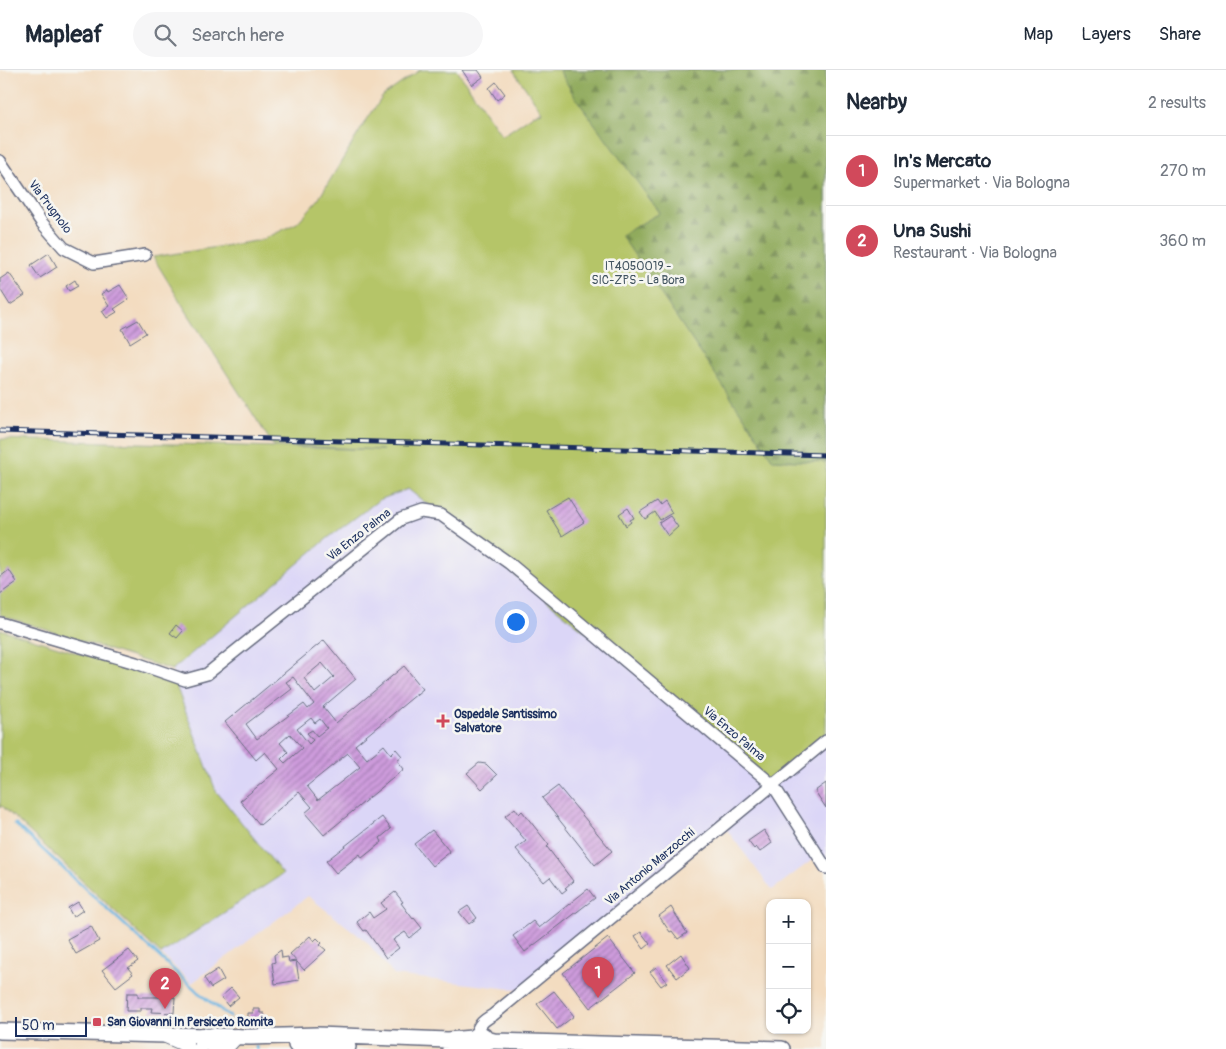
<!DOCTYPE html>
<meta charset="utf-8">
<style>
body{margin:0;font-family:Pangolin,sans-serif;background:#f6f6f7;color:#1f2937}
.controls{position:absolute;right:15px;bottom:15px;display:grid;overflow:hidden;border-radius:10px;box-shadow:0 1px 4px #0004}
.controls button{width:45px;height:45px;display:grid;place-items:center;padding:0;border:0;border-bottom:1px solid #e0e1e3;background:#fff;color:#1f2937;font:25px sans-serif}
.scale{position:absolute;left:15px;bottom:12px;width:72px;box-sizing:border-box;padding-left:5px;border:2px solid #1b2f5e;border-top:0;font-size:14px;line-height:18px;white-space:nowrap;color:#1b2f5e;-webkit-text-stroke:4px #f6f6f2;paint-order:stroke}
.you{position:absolute;left:515px;top:551px;width:18px;height:18px;margin:-12px;border:4px solid #fff;border-radius:50%;background:#1a73e8;box-shadow:0 0 0 8px #1a73e833}
.badge{display:grid;place-items:center;width:32px;height:32px;border-radius:50%;background:#d1495b;color:#fff;font-size:16px;font-weight:700}
.pin{position:absolute;translate:-50% -41px;filter:drop-shadow(0 1px 2px #0008)}
.pin::after{content:'';position:absolute;top:26px;width:18px;height:15px;background:inherit;clip-path:polygon(0 0,100% 0,50% 100%)}
.list{margin:0;padding:0;list-style:none}
h2{display:flex;justify-content:space-between;align-items:center;height:65px;margin:0;padding:0 20px;font-size:21px}
h2 small{font-size:16px;font-weight:400;color:#747a83}
.list li{display:grid;grid-template-columns:32px 1fr auto;gap:15px;align-items:center;box-sizing:border-box;height:70px;padding:0 20px;border-top:1px solid #e0e1e3}
.list b{display:block;font-size:19px;white-space:nowrap}
.list p{margin:0;font-size:16px;white-space:nowrap;color:#747a83}
.list em{font-size:16px;font-style:normal;color:#747a83}
.icon{flex:none;width:28px;height:28px;fill:none;stroke:currentColor;stroke-width:2;stroke-linecap:round;stroke-linejoin:round}
.map{position:relative;flex:none;width:826px;height:979px;overflow:hidden}
header{display:flex;align-items:center;gap:30px;box-sizing:border-box;height:70px;padding:0 25px;background:#fff;border-bottom:1px solid #e0e1e3}
header strong{font-size:24px}
nav{display:flex;gap:28px;margin-inline-start:auto;font-size:18px}
.search{width:350px;height:45px;background:#f6f6f7;display:flex;align-items:center;gap:12px;box-sizing:border-box;padding:0 18px;border-radius:28px;color:#747a83;font-size:19px}
main{display:flex}
aside{flex:1;background:#fff}
.map>svg:first-child{display:block}
.built{fill:#dbd6f7}
.green{fill:#b5c568;stroke:#687a63}
.forest{fill:url(#forest-firs);stroke:#566c5d}
.lines{fill:none;stroke-linecap:round;stroke-linejoin:round}
.stream{stroke:#66b1df;stroke-width:3}
.building{fill:url(#building-hatch);fill-rule:evenodd}
.minor-casing{stroke:#676c80;stroke-width:14}
.tertiary-casing{stroke:#676c80;stroke-width:16}
.secondary-casing{stroke:#676c80;stroke-width:18}
.minor{stroke:#fff;stroke-width:11}
.tertiary{stroke:#fff;stroke-width:14}
.secondary{stroke:#fff;stroke-width:15}
.rail-casing{stroke:#1b2f5e;stroke-width:5}
.rail{stroke:#f6f6f2;stroke-width:3;stroke-dasharray:9;stroke-linecap:butt}
.poi-dot{fill:#d1495b;stroke:#f6f6f2;stroke-width:2}
.labels{text-anchor:middle;dominant-baseline:central;stroke-width:5;stroke-linejoin:round;paint-order:stroke}
.street-label{font-size:12px;fill:#1b2f5e;stroke:#f6f6f2}
.park-label{font-size:12px;fill:#425460;stroke:#f6f6f2}
.poi-label{font-size:12px;font-weight:bold;fill:#1b2f5e;stroke:#f6f6f2;text-anchor:start}
</style>
<header>
<strong>Mapleaf</strong>
<div class="search"><svg class="icon" aria-label="search" viewBox="0 0 24 24"><circle cx="10" cy="10" r="6"/><path d="M15 15l6 6"/></svg>Search here</div>
<nav><a>Map</a><a>Layers</a><a>Share</a></nav>
</header>
<main>
<div class="map">
<svg width="826" height="979" viewBox="0 0 826 979">
<defs>
<pattern id="forest-firs" width="22" height="20" patternUnits="userSpaceOnUse" patternTransform="scale(1.25)"><rect width="22" height="20" fill="#90aa5c"/><path d="M5 1l3.5 6h-7zM16 11l3.5 6h-7z" fill="#758b4f"/></pattern>
<pattern id="building-hatch" width="6" height="6" patternUnits="userSpaceOnUse" patternTransform="scale(1.25)"><rect width="6" height="6" fill="#ce9bdc"/><path d="M-1 1l2-2M0 6l6-6M5 7l2-2" fill="none" stroke="#a67fb6"/></pattern>
</defs>
<rect width="100%" height="100%" fill="#f6f6f2"/>
<filter id="ink" filterUnits="userSpaceOnUse"><feTurbulence type="fractalNoise" baseFrequency=".02" numOctaves="2"/><feDisplacementMap in="SourceGraphic" scale="10" xChannelSelector="R" yChannelSelector="G"/><feConvolveMatrix kernelMatrix="1 2 1 2 8 2 1 2 1" color-interpolation-filters="sRGB"/></filter>
<filter id="wash" filterUnits="userSpaceOnUse"><feTurbulence type="fractalNoise" baseFrequency=".0096" numOctaves="4" result="noise"/><feDisplacementMap in="SourceGraphic" scale="20" xChannelSelector="R" yChannelSelector="G"/><feGaussianBlur stdDeviation="1.12" result="paint"/><feColorMatrix in="noise" values="0 0 0 0 0 0 0 0 0 0 0 0 0 0 0 0 0 1.4 0 .05"/><feComposite in="paint" operator="in"/></filter>
<g filter="url(#wash)">
<rect width="100%" height="100%" fill="#f3dcc0"/>
<!-- built -->
<path class="built" d="M408,419L442,445L826,666V801L816,787L772,820L721,752L519,920L394,905L367,872L308,826L192,913L161,884L283,804L216,721L175,613L172,600L328,468L379,430Z"/>
<!-- green -->
<path class="green" d="M420,0H457L502,66L533,45L542,42L513,0H826V666L780,703L766,710L741,687L408,419L379,430L328,468L172,600L0,545V369L383,380L273,375L183,236L153,187L262,170L297,153L318,130L364,54L383,26Z
M0,559L175,613L216,721L283,804L161,884L2,736L0,738Z"/>
<!-- forest -->
<path class="forest" d="M559,0H826V392L773,390L621,165L660,143L575,27Z"/>
<g class="lines">
<!-- stream -->
<path class="stream" d="M15,754L200,924L230,947
M256,977L257,979"/>
</g>
<g id="blocks">
<!-- building -->
<path class="building" d="M462,0H478L483,7L472,15Z
M496,12L505,24L497,30L489,18Z
M49,183L57,197L40,208L31,195Z
M9,203L25,225L10,235L0,219V209Z
M75,210L78,216L69,221L66,216Z
M120,215L129,229L114,239L117,242L107,248L102,241L109,236L101,224L107,220L108,222Z
M138,250L146,263L130,273L122,259Z
M568,427L584,452L562,466L546,440Z
M657,431L660,435L665,431L672,443L660,450L655,442L645,449L640,442Z
M628,438L634,448L630,450L631,452L626,456L619,444Z
M670,446L678,457L668,466L659,453Z
M9,500L17,512L0,524V507Z
M176,555L183,561L177,568L170,563Z
M324,570L356,609L323,637L336,653L404,596L423,619L355,675L367,689L384,675L391,684L396,679L402,686L397,690L404,699L324,765L305,743L312,737L299,722L260,755L240,731L279,699L265,682L256,690L225,652ZM322,593L334,607L315,623L304,608ZM293,607L314,634L308,639L304,634L257,669L246,654L292,619L286,612ZM311,648L315,653L320,649L327,658L317,666L312,660L307,663L313,670L309,674L297,659ZM290,664L302,678L285,693L281,689L288,682L280,673ZM348,683L360,697L318,730L307,716Z
M479,693L486,694L497,705L482,719L467,703Z
M826,713V738L815,721Z
M558,716L612,781L595,795L542,728Z
M515,738L519,744L522,741L549,775L547,777L573,811L565,818L567,819L562,823L550,807L544,812L516,779L526,771L505,746Z
M382,747L391,759L380,768L382,772L362,788L360,784L336,803L326,791Z
M432,760L450,782L432,796L414,774Z
M764,760L772,773L760,782L756,777L754,779L748,771Z
M588,819L595,828L525,882L513,866L533,851L539,858Z
M395,822L403,832L401,833L413,849L414,848L422,858L410,868L405,862L393,870L399,878L386,888L366,860L364,861L357,852L369,842L373,848L386,839L381,833Z
M78,832L83,840L73,847L68,838Z
M468,836L477,848L469,854L459,842Z
M671,837L687,863L678,869L672,861L670,862L659,846Z
M91,856L99,871L76,884L67,869Z
M641,862L650,874L644,879L635,866Z
M310,866L314,871L317,868L322,873L320,875L326,880L304,900L290,884Z
M608,868L635,903L590,938L563,903Z
M129,880L138,891L128,898L133,904L116,917L102,900Z
M281,880L282,888L288,887L289,892L296,891L299,910L275,914L272,893L275,892L274,885Z
M681,884L690,898L677,908L667,895Z
M656,897L667,912L661,916L650,902Z
M218,899L224,910L211,918L204,908Z
M231,918L239,927L228,936L221,927Z
M554,921L574,946L557,959L537,934Z
M127,923H138V927H175L174,943L151,942L152,938H141V941H126Z
M253,939H260V943H264L265,953H248V943H253Z"/>
</g>
</g>
<g filter="url(#ink)">
<use href="#blocks" fill-opacity="0" stroke="#676c80" stroke-width="1"/>
<g class="lines">
<!-- minor casing -->
<g class="minor-casing">
<path id="minor" d="M0,91L42,153L64,178L94,193L145,185
M0,553L136,593L185,610L207,604L401,449L421,442L441,445L509,493L773,715L826,798
M476,964C479,954 484,950 493,945L826,671"/>
</g>
<!-- tertiary casing -->
<g class="tertiary-casing">
<path id="tertiary" d="M213,965L214,979
M166,966L182,973L188,979
M200,979L203,965
M225,979L237,966"/>
</g>
<!-- secondary casing -->
<g class="secondary-casing">
<path id="secondary" d="M0,961L250,967L317,965L448,970L472,968L478,964C484,964 487,968 485,974L480,978L473,975L450,979
M486,969L494,971L782,979
M296,975L348,977"/>
</g>
<!-- minor -->
<use href="#minor" class="minor"/>
<!-- tertiary -->
<use href="#tertiary" class="tertiary"/>
<!-- secondary -->
<use href="#secondary" class="secondary"/>
<!-- rail casing -->
<g class="rail-casing">
<path id="rail" d="M0,361L826,385"/>
</g>
<!-- rail -->
<use href="#rail" class="rail"/>
</g>
</g>
<!-- markers -->
<g class="poi-dot">
<path d="M440.5 643.5h5v5h5v5h-5v5h-5v-5h-5v-5h5z"/>
<rect x="92" y="947" width="10" height="10" rx="2.5"/>
</g>
<g class="labels">
<!-- street labels -->
<g class="street-label">
<text transform="translate(50 137) rotate(53)">Via Prugnolo</text>
<text transform="translate(359 465) rotate(-38)">Via Enzo Palma</text>
<text transform="translate(734 664) rotate(40)">Via Enzo Palma</text>
<text transform="translate(650 797) rotate(-40)">Via Antonio Marzocchi</text>
</g>
<!-- park labels -->
<g class="park-label">
<text x="638" y="196">IT4050019 -<tspan x="638" dy="14">SIC-ZPS - La Bora</tspan></text>
</g>
<!-- poi labels -->
<g class="poi-label">
<text x="454" y="644">Ospedale Santissimo<tspan x="454" dy="14">Salvatore</tspan></text>
<text x="107" y="952">San Giovanni In Persiceto Romita</text>
</g>
</g>
</svg>
<div class="controls">
<button>+</button>
<button>−</button>
<button><svg class="icon" aria-label="locate" viewBox="0 0 24 24"><circle cx="12" cy="12" r="6"/><path d="M12 2v4M12 18v4M2 12h4M18 12h4"/></svg></button>
</div>
<div class="scale">50 m</div>
<div class="you"></div>
<div class="pin badge" style="left:598px;top:928px">1</div>
<div class="pin badge" style="left:165px;top:939px">2</div>
</div>
<aside>
<h2>Nearby<small>2 results</small></h2>
<ul class="list">
<li><span class="badge">1</span><div><b>In's Mercato</b><p>Supermarket · Via Bologna</p></div><em>270 m</em></li>
<li><span class="badge">2</span><div><b>Una Sushi</b><p>Restaurant · Via Bologna</p></div><em>360 m</em></li>
</ul>
</aside>
</main>
